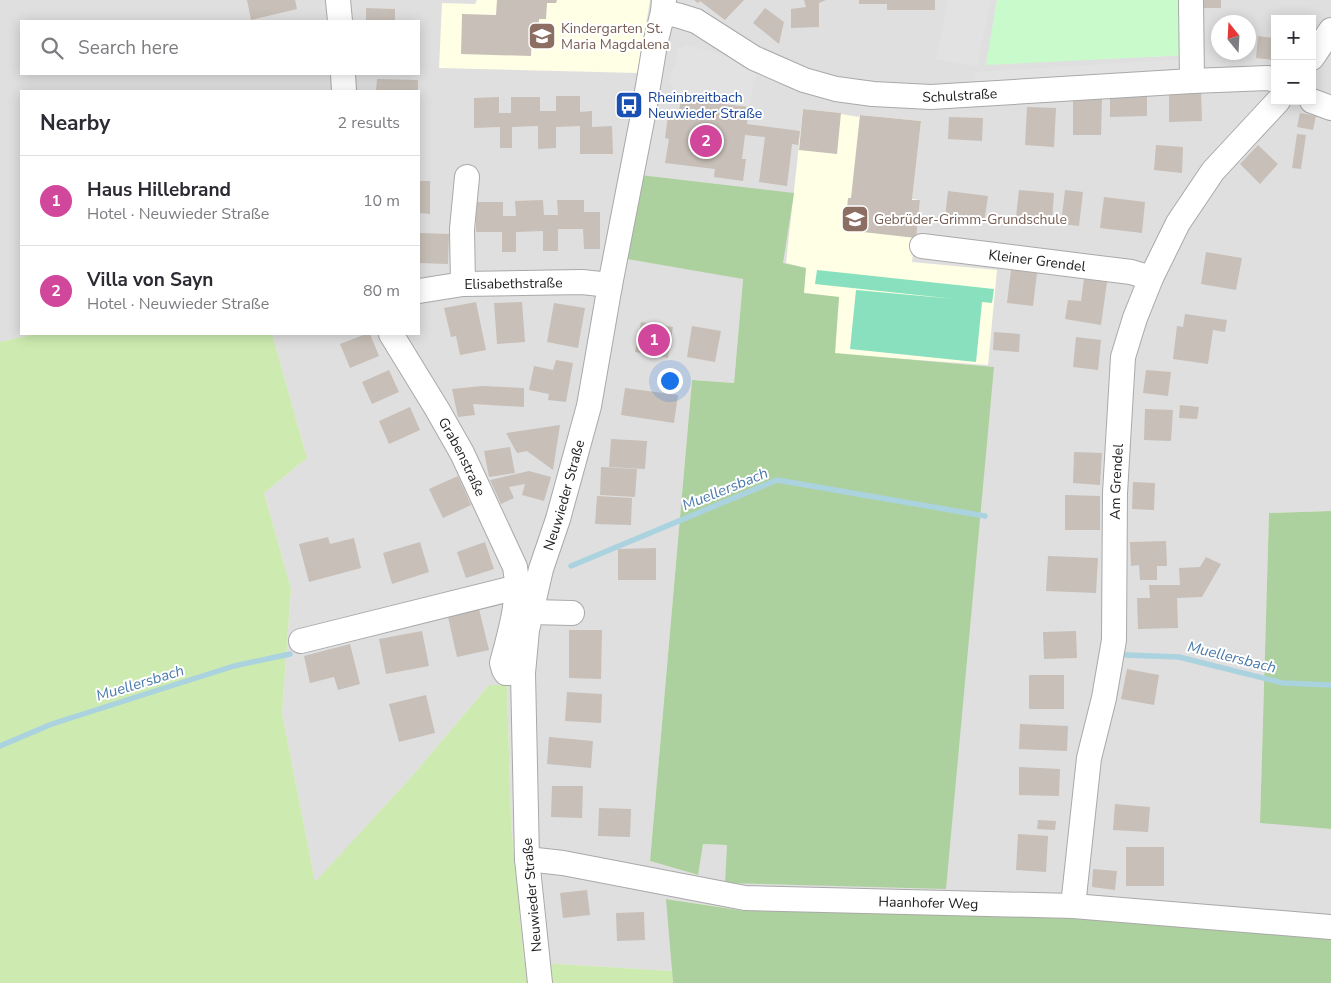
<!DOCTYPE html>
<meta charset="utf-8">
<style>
body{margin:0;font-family:"Nunito Sans",sans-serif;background:#f7f7f7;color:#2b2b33}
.controls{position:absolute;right:15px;top:15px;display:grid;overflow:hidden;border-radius:0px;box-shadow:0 2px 12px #0003}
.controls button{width:45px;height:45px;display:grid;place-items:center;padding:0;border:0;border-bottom:1px solid #e1e1e2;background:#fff;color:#2b2b33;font:25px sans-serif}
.compass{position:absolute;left:1211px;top:15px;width:45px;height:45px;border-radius:50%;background:#fff;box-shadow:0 2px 12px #0003;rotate:342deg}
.you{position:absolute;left:669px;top:380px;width:18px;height:18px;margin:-12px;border:4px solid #fff;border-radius:50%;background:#1a73e8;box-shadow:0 0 0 8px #1a73e833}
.badge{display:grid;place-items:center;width:32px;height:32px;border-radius:50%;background:#0b8043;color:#fff;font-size:16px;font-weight:700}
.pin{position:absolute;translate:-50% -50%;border:2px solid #fff;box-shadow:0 1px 5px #0006}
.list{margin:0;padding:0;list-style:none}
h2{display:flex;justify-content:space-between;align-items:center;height:65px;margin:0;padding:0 20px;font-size:21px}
h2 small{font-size:16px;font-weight:400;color:#7c7c81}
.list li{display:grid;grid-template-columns:32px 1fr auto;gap:15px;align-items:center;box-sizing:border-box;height:90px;padding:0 20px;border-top:1px solid #e1e1e2}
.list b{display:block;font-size:19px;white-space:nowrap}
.list p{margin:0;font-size:16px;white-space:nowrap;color:#7c7c81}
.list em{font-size:16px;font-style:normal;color:#7c7c81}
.icon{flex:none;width:28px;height:28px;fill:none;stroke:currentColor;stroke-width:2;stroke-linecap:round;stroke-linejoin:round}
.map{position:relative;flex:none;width:1331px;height:983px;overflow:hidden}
.search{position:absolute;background:#fff;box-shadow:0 2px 12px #0003;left:20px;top:20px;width:400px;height:55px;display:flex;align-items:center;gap:12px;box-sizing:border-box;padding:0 18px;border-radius:0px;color:#7c7c81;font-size:19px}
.panel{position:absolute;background:#fff;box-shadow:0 2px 12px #0003;left:20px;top:90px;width:400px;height:245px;border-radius:0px}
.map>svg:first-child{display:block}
.residential{fill:#e0dfdf;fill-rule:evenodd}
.education{fill:#ffffe5}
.grass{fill:#cdebb0}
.forest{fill:#add19e}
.park{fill:#c8facc}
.pitch{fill:#88e0be}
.parking{fill:#e2e2e2}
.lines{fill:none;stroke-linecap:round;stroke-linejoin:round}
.stream{stroke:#aad3df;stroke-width:5.5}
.building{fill:#c7bfb8}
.minor-casing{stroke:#a9a9a9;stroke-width:26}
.minor{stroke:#fff;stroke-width:24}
.labels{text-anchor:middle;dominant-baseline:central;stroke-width:4;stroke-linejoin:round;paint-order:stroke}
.education-label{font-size:14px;fill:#785e54;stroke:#fff;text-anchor:start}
.street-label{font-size:14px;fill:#222;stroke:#fff}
.transit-label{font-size:14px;fill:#164399;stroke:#fff;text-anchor:start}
.water-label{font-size:15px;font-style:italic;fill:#4a7aab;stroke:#fff}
</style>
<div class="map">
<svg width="1331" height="983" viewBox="0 0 1331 983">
<rect width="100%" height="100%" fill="#f2efe9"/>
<!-- residential -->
<path class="residential" d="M0,0H997L987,64L1188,55L1186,0H1331V511L1269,513L1260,822L1331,829V920L745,911L667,899L672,971L524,962L511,822L507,686L489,685L413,775L315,883L282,713L291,589L264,493L307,458L272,334H419V91H21V334H35L0,342ZM1275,19H1312V101H1275ZM21,21H419V74H21ZM1218,22H1248V52H1218ZM627,259L806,268L803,293L839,297L835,354L993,367L725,883L728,845L703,844L697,875L650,861L692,380L734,383L743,278Z"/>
<!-- education -->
<path class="education" d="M477,0H650L638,73L439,68L442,3L475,4Z
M803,109L841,113V114L859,117L860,115L921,121L912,199L920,200L912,262L997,270L988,365L835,354L839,297L803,293L806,268L786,263Z"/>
<!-- grass -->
<path class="grass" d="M35,334H272L307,458L264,493L291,589L282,713L315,882L413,775L489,685H507L511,822L524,962L672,971L673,983H0V342Z"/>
<!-- forest -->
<path class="forest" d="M640,175L794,193L783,263L806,268L804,293L839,297L835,353L994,367L946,889L725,883L727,845L703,844L698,875L650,861L692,380L734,383L743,279L627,259Z
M1331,511V829L1260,823L1269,513Z
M666,899L745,911L1111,902L1331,920V983H673Z"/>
<!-- park -->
<path class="park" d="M997,0H1186L1189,55L986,65Z"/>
<!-- pitch -->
<path class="pitch" d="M817,270L994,289L992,303L982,302L976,362L850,349L856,290L955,299L815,284Z"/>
<!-- parking -->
<path class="parking" d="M948,0H991L977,67L936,59Z
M687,45L727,56L756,75L749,106L674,97V87L669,84L671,73L676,62L678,49Z
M1186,59V74L975,88L974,72Z"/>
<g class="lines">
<!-- stream -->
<path class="stream" d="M571,566L777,480L985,516
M1126,655L1179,657L1283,683L1331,685
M0,746L52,724L177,684L234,666L290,654"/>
</g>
<!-- building -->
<path class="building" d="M247,0H295L297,9L251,20Z
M497,0H557L556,3H547L546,19H539L538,37H532L531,56L461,54L462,14L496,15Z
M694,0H744L725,20L700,1L698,3Z
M804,0H826L819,3V27L791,28V9L806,7Z
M859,0H935V10H887V4H859Z
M1195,0H1221V8H1195Z
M366,8L395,9V21H366Z
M765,8L784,22L779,44L753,23Z
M1258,36L1275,38V60L1256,58Z
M1227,52H1240V58H1227Z
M377,79L418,80V91H376Z
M1201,88L1202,121L1169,122V89Z
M1147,95V116L1110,117V96Z
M556,96H580V112L592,111V127L612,126L613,154H580V126L556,127V148L538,149V126L512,127V148H500V127L474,128V98L499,97V113H511V97H540V111H556Z
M681,99L749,107L747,124L800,131L798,145L792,144L787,186L759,182L765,137L745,135L742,159H746L743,181L714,177L715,169L665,163L669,139L665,138L669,109L679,110Z
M1073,99H1102L1101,135H1073Z
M1027,107L1056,108L1054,147L1025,145Z
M803,109L841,113L837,154L799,150Z
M1300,113L1316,116L1313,130L1297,127Z
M860,115L921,121L912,200H920L916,238L845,230L848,198H851Z
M949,117L983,118L982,141L948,139Z
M1297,134L1306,135L1301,169L1292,168Z
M1156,145L1183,147L1182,173L1154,170Z
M1258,145L1278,164L1260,184L1240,164Z
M419,181H430V214L419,213Z
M1019,190L1054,193L1052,220L1016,217Z
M1065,190L1083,192L1079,226L1061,224Z
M948,191L988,196L984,223L945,218Z
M1104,197L1145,202L1142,233L1100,228Z
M543,200L544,215H558L557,200H584V212H600V249H584L583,229H558V251H543V231L516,232V252H502V232H476V202H503V216H516L515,201Z
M419,233L449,234L448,264L419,263Z
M1206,252L1242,258L1236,290L1201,284Z
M1011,270L1037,273L1033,306L1007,303Z
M1084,279L1107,282L1101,325L1065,319L1068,300L1081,301Z
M476,302L486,350L460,355L456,336L451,337L444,308Z
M522,302L525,342L497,344L494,303Z
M554,303L585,308L578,348L547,342Z
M1185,314L1227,320L1225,332L1213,330L1208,364L1173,359L1177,326L1183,327Z
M641,322L673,327L668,358L635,352Z
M692,326L721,331L715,362L687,357Z
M994,332L1020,334L1019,352L993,350Z
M366,334H370L379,356L350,368L340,344Z
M1076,337L1101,340L1098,370L1073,367Z
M556,360L573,363L566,402L548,400L549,394L529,390L534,366L553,370Z
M389,370L399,392L372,404L362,382Z
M1146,370L1171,372L1168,396L1143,393Z
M482,386L524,388V407L473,404L475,415L458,417L452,389Z
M625,388L678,395L674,423L621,415Z
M1180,405L1199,407L1197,419L1179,418Z
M410,407L420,430L389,444L379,421Z
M1145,409L1173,410L1171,441L1144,440Z
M560,425L553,470L527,451L517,453L506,433Z
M611,439L647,441L645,469L609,467Z
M510,447L515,473L489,477L484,451Z
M1074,452L1102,453L1100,485L1073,483Z
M601,467L637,469L635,497L600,495Z
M529,471L551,477L544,501L522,495L525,484L509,487L514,498L501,504L490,480Z
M458,476L471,505L443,518L429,489Z
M1133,482L1155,483L1154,510L1132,509Z
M1065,495L1100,496V530H1065Z
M597,496L632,498L631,525L595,524Z
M328,537L330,544L354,538L361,568L309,582L299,544Z
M1166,541L1167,566H1157V580H1140L1139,565L1131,566L1130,542Z
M420,542L429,572L392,584L383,553Z
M485,542L494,569L466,578L457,552Z
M656,548V580H618V549Z
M1048,556L1098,558L1096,593L1046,591Z
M1206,557L1221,564L1202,597L1177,598L1178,628L1138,629L1137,598H1150L1149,585H1180L1179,568L1200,567Z
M479,609L489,650L457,657L448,617Z
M569,630H602L601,679L569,678Z
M422,631L429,666L386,674L379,639Z
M1076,631L1077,658L1044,659L1043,632Z
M350,644L360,684L338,690L334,677L310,683L304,656Z
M1127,669L1159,675L1154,705L1121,699Z
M1029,675H1064V709H1029Z
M567,692L602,694L601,723L565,721Z
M426,695L435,733L399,742L389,704Z
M1020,724L1068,726L1067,751L1019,749Z
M549,737L593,741L591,768L547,764Z
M1019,767L1060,769L1059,796L1019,795Z
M552,786H583L582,818L551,817Z
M1115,804L1150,807L1148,832L1113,830Z
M599,808L631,809L630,837L598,836Z
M1038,820L1056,821L1055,830L1037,829Z
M1018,834L1048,836L1046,872L1016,870Z
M1126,847H1164V886H1126Z
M1093,869L1117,871L1115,890L1092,887Z
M587,890L590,915L563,918L560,893Z
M644,912L645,940L617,941L616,913Z"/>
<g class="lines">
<!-- minor casing -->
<g class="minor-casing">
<g id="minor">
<path d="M338,0L340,21"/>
<path d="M1191,2L1192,81"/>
<path id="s1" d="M663,12L680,16L696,21L754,58L804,80L836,89L873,94L931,97L1192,81L1268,78L1275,80"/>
<path d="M1312,58L1331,30"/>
<path d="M343,74L344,91"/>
<path d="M1312,101L1331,108"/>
<path id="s2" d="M922,246L1131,272L1151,278"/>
<path d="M463,284L462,229L467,177"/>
<path id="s3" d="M419,291L463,284L582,282L610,285"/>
<path id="s4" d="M391,334L437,409L462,453L515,567C521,597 510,633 502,663L504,670L506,673H523"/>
<path d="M531,612L572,613"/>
<path d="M301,641L518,587"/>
<path id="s5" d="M527,859L563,863L745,898L1073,906L1331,927"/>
<path id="s6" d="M1073,906L1089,758L1104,698L1114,640L1115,493L1123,357L1135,318L1151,278L1178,223L1213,171L1278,101"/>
<path id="s7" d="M540,983L527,859L523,673L527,630L541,569L558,519L589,406L610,285L644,110L655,44L663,12L664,0"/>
</g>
</g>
<!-- minor -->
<use href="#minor" class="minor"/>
</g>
<!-- icons -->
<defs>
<g id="school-square" transform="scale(1.4375)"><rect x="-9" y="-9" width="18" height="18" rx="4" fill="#8d6e63" stroke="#fff"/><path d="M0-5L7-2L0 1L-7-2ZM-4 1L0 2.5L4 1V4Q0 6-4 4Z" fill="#fff"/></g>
<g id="bus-square" transform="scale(1.4375)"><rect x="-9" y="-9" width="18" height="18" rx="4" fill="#1a4fb4" stroke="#fff"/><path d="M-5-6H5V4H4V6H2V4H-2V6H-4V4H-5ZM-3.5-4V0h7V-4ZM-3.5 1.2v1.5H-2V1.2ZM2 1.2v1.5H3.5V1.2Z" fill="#fff"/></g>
</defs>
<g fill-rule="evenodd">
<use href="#school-square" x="542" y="36"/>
<use href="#bus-square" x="629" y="105"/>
<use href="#school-square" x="855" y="219"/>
</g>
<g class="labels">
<!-- education labels -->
<g class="education-label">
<text x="561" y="28">Kindergarten St.<tspan x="561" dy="16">Maria Magdalena</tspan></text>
<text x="874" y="219">Gebrüder-Grimm-Grundschule</text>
</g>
<!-- street labels -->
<g class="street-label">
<text stroke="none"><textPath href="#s1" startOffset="315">Schulstraße</textPath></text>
<text stroke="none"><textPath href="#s2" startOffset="116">Kleiner Grendel</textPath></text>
<text stroke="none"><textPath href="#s3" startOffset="95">Elisabethstraße</textPath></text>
<text stroke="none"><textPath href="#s4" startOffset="142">Grabenstraße</textPath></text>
<text stroke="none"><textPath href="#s6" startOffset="428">Am Grendel</textPath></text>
<text stroke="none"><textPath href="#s7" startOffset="494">Neuwieder Straße</textPath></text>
<text transform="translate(532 895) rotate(-95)">Neuwieder Straße</text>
<text stroke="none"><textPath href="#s5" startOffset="405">Haanhofer Weg</textPath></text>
</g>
<!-- transit labels -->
<g class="transit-label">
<text x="648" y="97">Rheinbreitbach<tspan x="648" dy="16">Neuwieder Straße</tspan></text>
</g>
<!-- water labels -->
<g class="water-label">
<text transform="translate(725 489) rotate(-22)">Muellersbach</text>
<text transform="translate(1232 657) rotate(14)">Muellersbach</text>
<text transform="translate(140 683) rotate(-17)">Muellersbach</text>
</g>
</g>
</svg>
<div class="controls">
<button>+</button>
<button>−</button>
</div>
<svg class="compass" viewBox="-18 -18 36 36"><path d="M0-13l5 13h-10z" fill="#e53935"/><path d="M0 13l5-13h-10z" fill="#7c7c81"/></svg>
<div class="you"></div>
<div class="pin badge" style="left:654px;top:340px;background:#d1479c">1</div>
<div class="pin badge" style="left:706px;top:141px;background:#d1479c">2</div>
<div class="search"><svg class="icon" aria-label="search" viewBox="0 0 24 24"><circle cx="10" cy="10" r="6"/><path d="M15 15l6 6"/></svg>Search here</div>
<section class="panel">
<h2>Nearby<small>2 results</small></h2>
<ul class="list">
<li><span class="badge" style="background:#d1479c">1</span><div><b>Haus Hillebrand</b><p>Hotel · Neuwieder Straße</p></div><em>10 m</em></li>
<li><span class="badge" style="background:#d1479c">2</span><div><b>Villa von Sayn</b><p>Hotel · Neuwieder Straße</p></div><em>80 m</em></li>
</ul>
</section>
</div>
